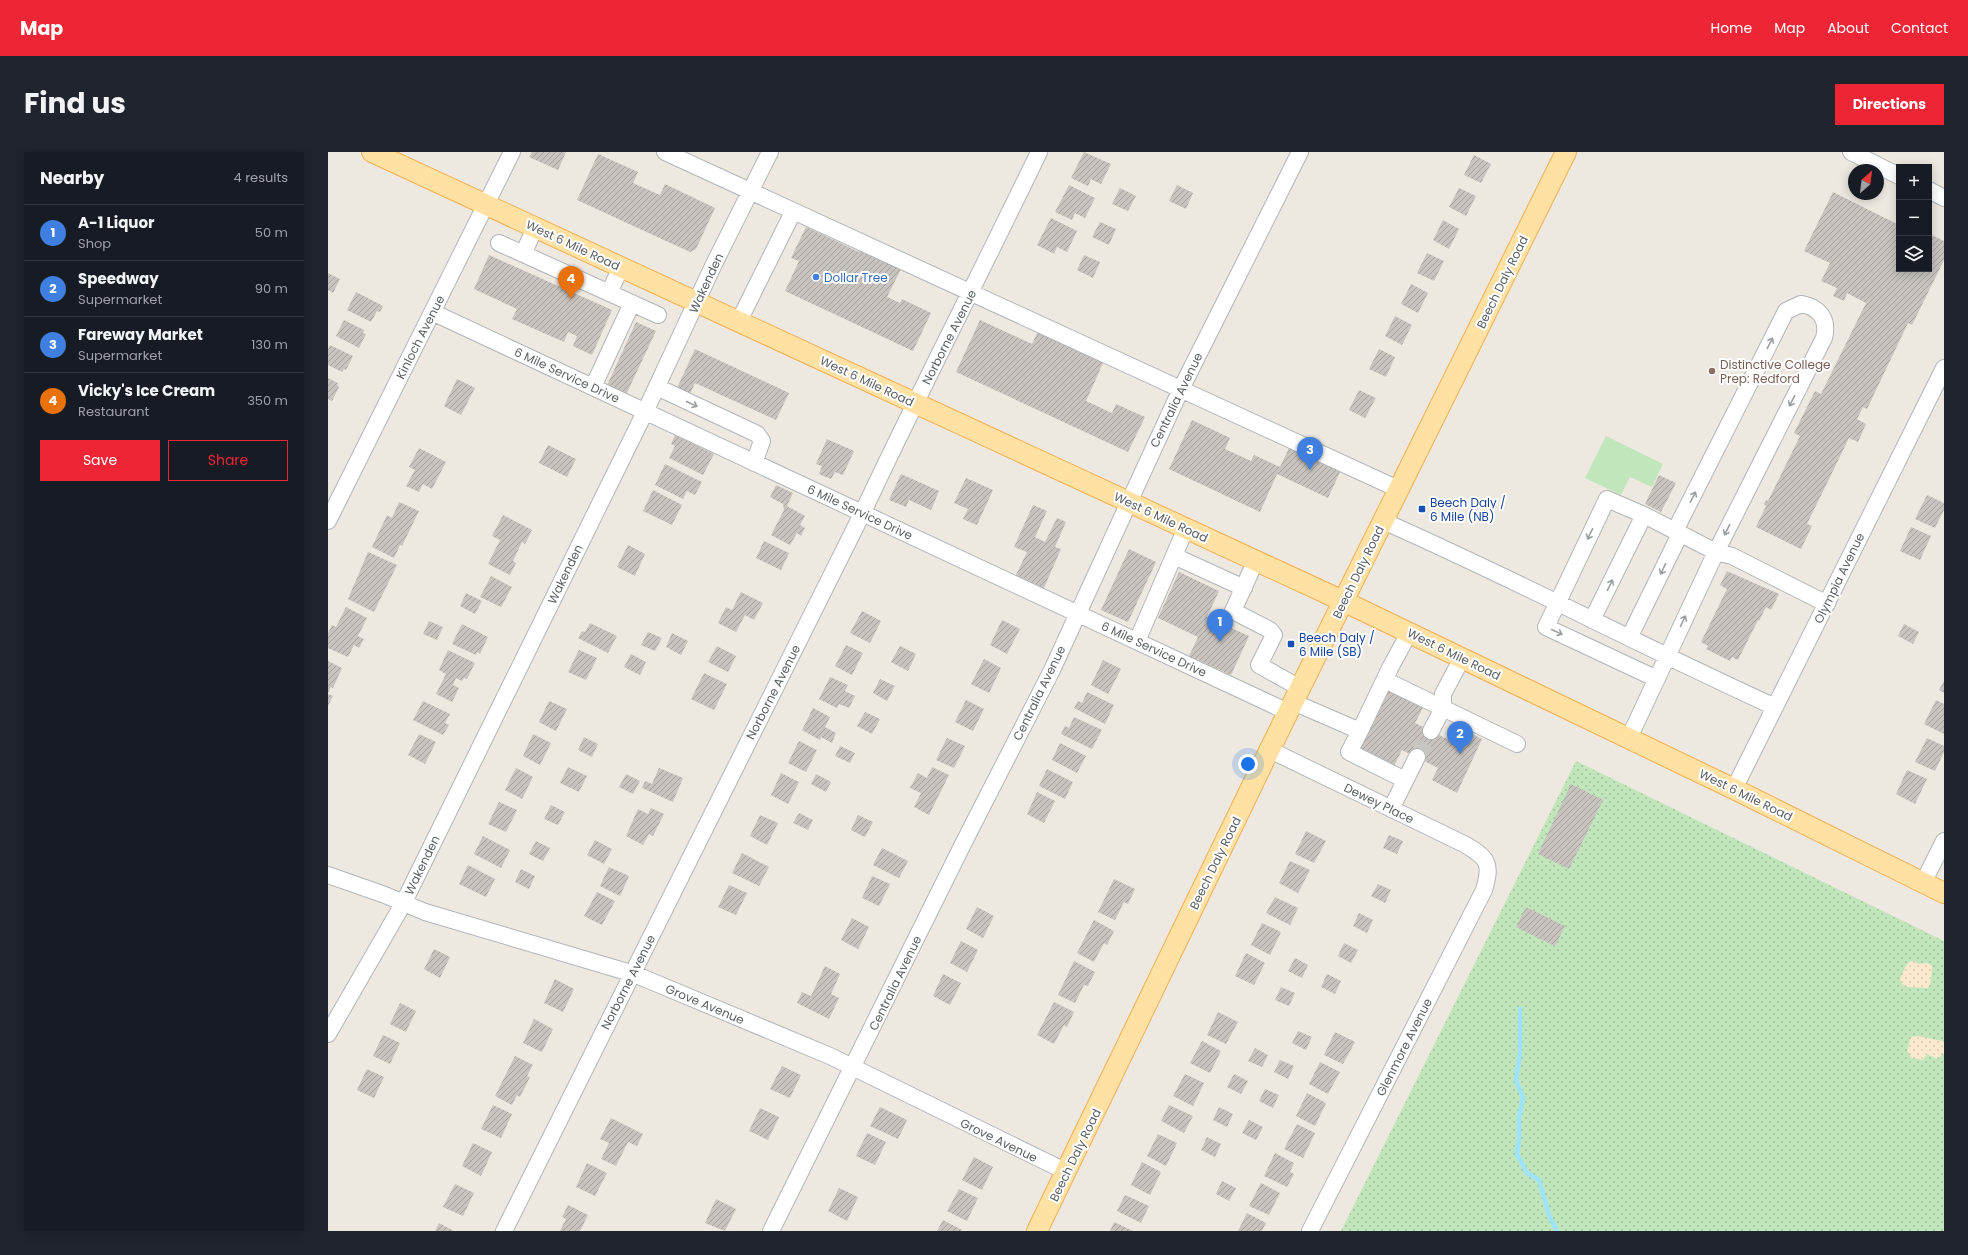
<!DOCTYPE html>
<meta charset="utf-8">
<style>
body{margin:0;font-family:Poppins,sans-serif;background:#20242c;color:#f1f3f6}
.controls{position:absolute;right:12px;top:12px;display:grid;overflow:hidden;border-radius:0px;box-shadow:0 2px 10px #0003}
.controls button{width:36px;height:36px;display:grid;place-items:center;padding:0;border:0;border-bottom:1px solid #363941;background:#171b24;color:#f1f3f6;font:20px sans-serif}
.compass{position:absolute;left:1520px;top:12px;width:36px;height:36px;border-radius:50%;background:#171b24;box-shadow:0 2px 10px #0003;rotate:28deg}
.you{position:absolute;left:920px;top:612px;width:14px;height:14px;margin:-10px;border:3px solid #fff;border-radius:50%;background:#1a73e8;box-shadow:0 0 0 6px #1a73e833}
.badge{display:grid;place-items:center;width:26px;height:26px;border-radius:50%;background:#ee2534;color:#fff;font-size:13px;font-weight:700}
.pin{position:absolute;translate:-50% -33px;filter:drop-shadow(0 1px 2px #0008)}
.pin::after{content:'';position:absolute;top:21px;width:14px;height:12px;background:inherit;clip-path:polygon(0 0,100% 0,50% 100%)}
.list{margin:0;padding:0;list-style:none}
h2{display:flex;justify-content:space-between;align-items:center;height:52px;margin:0;padding:0 16px;font-size:17px}
h2 small{font-size:13px;font-weight:400;color:#9ea1a6}
.list li{display:grid;grid-template-columns:26px 1fr auto;gap:12px;align-items:center;box-sizing:border-box;height:56px;padding:0 16px;border-top:1px solid #363941}
.list b{display:block;font-size:15px;white-space:nowrap}
.list p{margin:0;font-size:13px;white-space:nowrap;color:#9ea1a6}
.list em{font-size:13px;font-style:normal;color:#9ea1a6}
.actions{display:flex;gap:8px;padding:12px 16px}
.actions a{flex:1;padding:9px 0;border:1px solid #ee2534;border-radius:0px;text-align:center;font-size:14px;color:#ee2534}
.actions .main{background:#ee2534;color:#fff}
.icon{flex:none;width:22px;height:22px;fill:none;stroke:currentColor;stroke-width:2;stroke-linecap:round;stroke-linejoin:round}
.map{position:relative;flex:none;width:1616px;height:1079px;overflow:hidden;border-radius:0px}
header{display:flex;align-items:center;gap:24px;box-sizing:border-box;height:56px;padding:0 20px;background:#ee2534;color:#fff}
header strong{font-size:19px}
nav{display:flex;gap:22px;margin-inline-start:auto;font-size:14px}
.intro{display:flex;align-items:center;justify-content:space-between;box-sizing:border-box;height:96px;padding:0 24px}
h1{margin:0;font-size:28px}
.button{padding:10px 18px;border-radius:0px;background:#ee2534;color:#fff;font-size:14px;font-weight:700}
main{display:flex;gap:24px;padding:0 24px}
aside{flex:1;background:#171b24;border-radius:0px;box-shadow:0 2px 10px #0003}
.map>svg:first-child{display:block}
.grass{fill:url(#grass-dots)}
.sand{fill:url(#sand-dots)}
.park{fill:#c2e6bb}
.lines{fill:none;stroke-linecap:round;stroke-linejoin:round}
.stream{stroke:#9ee3ff;stroke-width:4.5}
.building{fill:url(#building-hatch)}
.minor-tunnel{stroke:#c8c6c0;stroke-width:16;stroke-dasharray:16 8;stroke-linecap:butt}
.minor-casing{stroke:#b1b5b9;stroke-width:18}
.major-casing{stroke:#f5ae51;stroke-width:22}
.minor{stroke:#fff;stroke-width:16}
.major{stroke:#ffe2a3;stroke-width:20}
.oneway{stroke:#9b9ea1}
.shop-dot{fill:#3f7fe0;stroke:#fff;stroke-width:1.5}
.education-dot{fill:#8d6e63;stroke:#fff;stroke-width:1.5}
.transit-dot{fill:#1a4fb4;stroke:#fff;stroke-width:1.5}
.labels{text-anchor:middle;dominant-baseline:central;stroke-width:4;stroke-linejoin:round;paint-order:stroke}
.street-label{font-size:12px;fill:#595e62;stroke:#fff}
.shop-label{font-size:12px;fill:#366cbe;stroke:#fff;text-anchor:start}
.education-label{font-size:12px;fill:#785e54;stroke:#fff;text-anchor:start}
.transit-label{font-size:12px;fill:#164399;stroke:#fff;text-anchor:start}
</style>
<header>
<strong>Map</strong>
<nav><a>Home</a><a>Map</a><a>About</a><a>Contact</a></nav>
</header>
<div class="intro"><h1>Find us</h1><a class="button">Directions</a></div>
<main>
<aside>
<h2>Nearby<small>4 results</small></h2>
<ul class="list">
<li><span class="badge" style="background:#3f7fe0">1</span><div><b>A-1 Liquor</b><p>Shop</p></div><em>50 m</em></li>
<li><span class="badge" style="background:#3f7fe0">2</span><div><b>Speedway</b><p>Supermarket</p></div><em>90 m</em></li>
<li><span class="badge" style="background:#3f7fe0">3</span><div><b>Fareway Market</b><p>Supermarket</p></div><em>130 m</em></li>
<li><span class="badge" style="background:#e8710a">4</span><div><b>Vicky's Ice Cream</b><p>Restaurant</p></div><em>350 m</em></li>
</ul>
<div class="actions"><a class="main">Save</a><a>Share</a></div>
</aside>
<div class="map">
<svg width="1616" height="1079" viewBox="0 0 1616 1079">
<defs>
<pattern id="grass-dots" width="8" height="8" patternUnits="userSpaceOnUse"><rect width="8" height="8" fill="#c2e6bb"/><path d="M2 2h.1M6 6h.1" fill="none" stroke="#a1be9b" stroke-width="1.8" stroke-linecap="round"/></pattern>
<pattern id="sand-dots" width="8" height="8" patternUnits="userSpaceOnUse"><rect width="8" height="8" fill="#fbe9cd"/><path d="M2 2h.1M6 6h.1" fill="none" stroke="#d9cab3" stroke-width="1.8" stroke-linecap="round"/></pattern>
<pattern id="building-hatch" width="6" height="6" patternUnits="userSpaceOnUse"><rect width="6" height="6" fill="#c8c3be"/><path d="M-1 1l2-2M0 6l6-6M5 7l2-2" fill="none" stroke="#a5a29e"/></pattern>
</defs>
<rect width="100%" height="100%" fill="#ede8e0"/>
<!-- grass -->
<path class="grass" d="M1248,609L1616,789V1079H1013Z"/>
<!-- sand -->
<path class="sand" d="M1586,809L1590,812L1600,811L1604,814C1605,821 1602,825 1603,831L1600,836L1579,835L1573,831L1572,827C1574,822 1578,813 1581,810Z
M1590,884L1614,889L1616,891V901L1609,907L1599,902L1595,908L1584,906L1579,899L1583,885Z"/>
<!-- park -->
<path class="park" d="M1278,284L1335,312L1324,335L1302,325L1293,343L1257,326Z"/>
<g class="lines">
<!-- stream -->
<path class="stream" d="M1192,857V901L1188,928L1195,946L1191,965V987L1189,1002L1199,1021L1211,1028L1221,1063L1229,1079"/>
</g>
<!-- building -->
<path class="building" d="M204,0H238L230,18L201,5Z
M756,0L783,12L773,32L763,27L760,34L743,26Z
M270,2L310,20L305,31L332,43L337,32L387,56L368,97L362,100L249,48Z
M1146,3L1163,12L1153,31L1136,23Z
M741,33L767,46L757,66L747,61L744,68L727,60Z
M849,33L865,41L858,57L841,49Z
M792,36L808,44L800,59L784,52Z
M1131,36L1148,44L1138,64L1121,55Z
M1505,40L1571,73V117H1601V79L1603,80L1602,82L1616,89V108L1584,173L1580,171L1539,257L1535,255L1529,267L1538,272L1530,290L1521,286L1479,372L1484,374L1473,397L1428,375L1438,354L1436,353L1438,348L1440,349L1472,284L1466,281L1487,239L1493,242L1538,151L1519,141L1516,149L1505,144L1509,136L1493,129L1502,111L1476,99Z
M723,66L749,79L739,100L729,95L726,102L709,93Z
M1115,68L1131,77L1121,97L1105,88Z
M772,70L788,77L781,93L764,85Z
M478,75L531,100L532,97L573,117L559,145L572,151L574,147L603,161L585,199L457,139L471,109L463,106Z
M1099,101L1116,109L1106,129L1089,121Z
M161,103L284,158L264,203L245,194L249,184L240,180L236,190L184,167L189,157L146,137Z
M756,103L772,110L765,126L749,118Z
M0,121L12,127L5,141L0,138Z
M1083,132L1100,141L1090,161L1073,152Z
M28,140L55,154L52,160L49,159L43,170L19,158Z
M1067,164L1084,173L1074,193L1057,184Z
M16,168L36,178L35,181L38,182L31,196L8,184Z
M652,168L704,192L710,179L776,209L758,249L784,261L788,252L817,265L800,300L628,220Z
M308,170L328,179L296,247L277,238Z
M2,193L25,204L18,218L16,217L14,220L0,213V197Z
M367,197L461,241L448,268L367,231L362,242L349,236Z
M1051,197L1067,205L1058,225L1041,217Z
M0,226L10,231L9,233L11,235L4,249L0,247Z
M129,227L147,236L133,263L116,254Z
M1031,238L1048,246L1037,266L1021,258Z
M864,268L902,286L897,297L923,309L926,303L952,315L961,296L1012,320L1000,346L949,322L932,360L841,317Z
M347,283L386,302L375,323L341,306L347,294L343,292Z
M499,287L526,299L515,323L507,320L503,327L491,322L494,314L488,312Z
M220,293L248,307L239,325L211,311Z
M91,296L118,310L104,337L95,332L91,340L78,334L87,318L81,315Z
M337,312L374,330L367,343L359,339L355,347L327,333Z
M573,322L611,339L603,358L581,348L578,355L561,348Z
M1331,323L1348,331L1333,360L1317,352Z
M638,326L665,338L649,373L635,367L640,357L626,351Z
M448,333L465,341L459,354L477,364L472,373L477,376L473,384L469,381L462,393L443,383L456,358L455,352L442,345Z
M325,338L354,353L344,373L315,359Z
M1599,343L1616,351V358L1607,376L1587,367Z
M71,350L91,359L74,394L72,393L66,406L44,395L59,363L64,366Z
M705,353L719,359L707,385L717,390L729,366L738,370L727,395L733,397L715,438L687,425L699,400L686,395Z
M175,363L204,378L197,392L194,390L185,409L188,411L182,423L160,412L172,388L164,384Z
M1583,375L1603,384L1592,408L1572,399Z
M436,389L461,401L453,418L428,406Z
M300,393L317,402L307,424L289,415Z
M801,397L828,410L800,470L773,458Z
M40,400L69,413L46,460L20,447Z
M1399,419L1451,442L1443,458L1438,455L1431,469L1430,468L1410,508L1404,505L1402,509L1378,497L1380,494L1373,490L1399,437L1392,433Z
M851,420L891,439L879,465L921,484L903,523L861,504L870,485L830,466Z
M163,424L184,435L173,455L152,445Z
M413,440L435,451L426,468L417,463L408,480L390,471L398,455L404,458Z
M138,441L154,449L147,462L132,454Z
M18,455L39,466L30,484L36,487L31,496L26,493L20,505L0,496V481L4,473L8,475Z
M534,459L553,469L542,491L522,481Z
M674,468L692,477L679,502L662,493Z
M101,469L115,475L109,488L95,482Z
M262,471L289,484L280,501L250,486L254,479L257,480Z
M134,472L160,485L152,502L149,500L148,503L124,492Z
M1576,472L1591,480L1585,492L1570,484Z
M320,480L334,486L327,499L313,493Z
M344,481L360,489L353,503L338,495Z
M518,493L535,501L524,523L507,514Z
M389,494L408,504L400,520L380,510Z
M572,494L588,502L580,519L563,510Z
M120,498L147,511L139,527L136,526L134,529L128,526L125,533L131,536L124,550L108,542L118,522L111,518Z
M251,498L269,506L258,528L240,520Z
M303,502L318,510L312,523L296,515Z
M656,507L673,516L661,541L643,532Z
M775,508L793,517L780,542L763,533Z
M0,509L14,516L5,536L3,535L0,541Z
M376,521L399,532L386,558L363,547Z
M502,525L520,533L517,539L527,544L521,556L511,552L509,556L491,547Z
M552,527L567,534L559,549L545,541Z
M1616,529V541L1611,538Z
M1063,535L1097,552L1087,571L1123,589L1130,575L1154,587L1129,641L1104,628L1110,616L1074,598L1065,616L1031,599Z
M759,540L786,553L777,572L746,556L750,549L754,551Z
M0,542L5,544L0,554Z
M638,548L656,557L645,579L627,570Z
M1608,548L1616,552V582L1596,572Z
M95,549L122,562L117,571L121,573L115,583L85,568Z
M221,549L239,557L228,579L211,570Z
M485,556L502,565L497,575L508,581L504,591L493,585L492,588L474,578Z
M537,560L552,567L544,582L529,574Z
M746,565L774,578L764,597L733,582L737,574L741,576Z
M91,582L108,590L97,612L80,603Z
M205,582L223,591L212,613L195,604Z
M256,585L270,592L264,605L250,598Z
M619,586L637,594L626,616L608,608Z
M1599,586L1616,594V600L1607,619L1587,610Z
M471,589L489,598L478,620L460,611Z
M732,591L758,604L749,621L724,608Z
M512,594L527,601L522,611L507,604Z
M240,615L259,624L251,640L232,631Z
M604,615L621,623L601,663L586,655L593,641L582,636L590,621L599,626Z
M188,616L205,625L194,647L177,638Z
M331,616L355,626L345,650L314,636L317,629L324,632Z
M719,617L745,630L737,647L711,634Z
M1579,618L1599,627L1587,652L1568,642Z
M453,621L471,630L460,652L443,643Z
M298,622L312,629L305,642L291,635Z
M488,622L503,630L498,640L483,632Z
M1243,632L1275,648L1241,717L1210,702Z
M709,640L727,649L716,671L699,662Z
M171,650L189,658L178,680L160,672Z
M223,653L237,660L230,673L216,667Z
M323,656L336,662L325,684L321,682L315,693L298,684L310,657L320,662Z
M471,661L485,668L480,678L465,671Z
M432,663L450,671L439,693L422,684Z
M530,663L545,670L537,685L523,678Z
M978,679L998,689L986,711L967,702Z
M1061,683L1075,689L1069,702L1055,696Z
M155,684L182,698L173,716L146,702Z
M267,688L284,697L276,712L259,703Z
M208,689L222,696L215,709L201,702Z
M554,696L580,709L571,726L545,713Z
M414,701L441,715L431,734L404,721Z
M962,709L982,718L970,741L951,731Z
M140,713L167,727L158,745L131,732Z
M281,715L301,724L292,744L272,734Z
M193,717L207,724L201,737L187,730Z
M544,724L562,732L551,754L534,746Z
M786,727L807,737L800,752L796,750L787,768L770,760Z
M1050,732L1063,738L1057,751L1043,744Z
M401,733L419,741L408,763L390,755Z
M269,740L287,749L274,773L256,764Z
M947,745L970,756L962,773L938,761Z
M649,755L666,764L655,786L638,777Z
M1198,755L1237,774L1227,794L1188,775Z
M1031,761L1045,768L1039,781L1025,774Z
M524,766L541,775L530,797L513,788Z
M766,768L786,779L779,793L776,791L766,810L749,801Z
M934,771L953,780L942,803L923,793Z
M633,789L650,798L639,820L622,811Z
M1016,791L1030,798L1023,811L1010,804Z
M106,797L122,805L112,826L96,817Z
M918,801L937,811L926,833L907,824Z
M967,806L980,813L974,826L960,819Z
M746,809L767,820L760,834L756,833L747,851L730,843Z
M497,814L512,822L503,842L511,846L501,867L469,851L474,840L483,844Z
M615,822L633,831L622,853L605,844Z
M999,822L1013,829L1007,842L993,835Z
M227,827L246,837L235,860L216,851Z
M953,835L967,841L961,854L947,848Z
M726,850L746,860L739,875L736,873L726,892L709,883Z
M72,851L88,859L78,880L62,872Z
M890,860L910,870L898,892L879,883Z
M206,867L225,877L214,900L195,891Z
M970,879L984,885L978,898L964,891Z
M1007,880L1027,890L1015,912L996,903Z
M55,883L72,891L62,912L45,904Z
M874,889L893,899L882,921L862,911Z
M927,896L940,903L934,915L920,909Z
M187,904L205,913L199,924L202,925L192,945L189,943L184,953L167,944Z
M952,908L966,914L960,927L946,920Z
M992,910L1012,920L1000,942L981,932Z
M454,914L473,923L462,946L442,937Z
M39,917L56,925L46,946L29,938Z
M857,922L876,931L865,954L845,944Z
M906,922L920,929L913,942L899,935Z
M937,937L951,943L945,956L931,949Z
M979,941L998,951L987,974L968,964Z
M165,953L184,962L173,986L153,977Z
M841,953L865,964L856,981L833,969Z
M552,955L579,968L570,987L542,974Z
M891,955L905,962L899,975L885,968Z
M432,956L451,965L440,988L421,979Z
M283,966L315,982L309,994L300,990L288,1014L273,1007L281,991L272,987Z
M921,968L935,975L928,988L914,981Z
M969,972L987,981L975,1006L956,997Z
M539,981L558,990L547,1013L528,1004Z
M830,982L849,991L838,1014L819,1004Z
M879,985L893,992L887,1005L873,998Z
M145,991L164,1000L153,1024L134,1014Z
M947,1001L966,1011L962,1020L966,1022L959,1035L936,1024Z
M646,1005L665,1015L654,1038L634,1028Z
M814,1010L833,1020L822,1043L803,1033Z
M259,1011L279,1021L267,1044L248,1035Z
M894,1029L908,1036L901,1049L888,1042Z
M933,1031L952,1041L941,1063L921,1054Z
M127,1032L146,1041L135,1064L115,1055Z
M511,1036L530,1045L519,1069L500,1059Z
M631,1037L650,1046L639,1069L619,1059Z
M797,1043L821,1054L813,1071L789,1059Z
M388,1047L408,1057L397,1079L377,1071Z
M240,1053L260,1063L252,1079H232L238,1067L234,1065Z
M919,1061L938,1071L934,1079H910Z
M615,1068L634,1078L633,1079H609Z
M786,1070L805,1079H782Z
M111,1071L126,1079H107Z"/>
<g class="lines">
<!-- minor-tunnel -->
<path class="minor-tunnel" d="M1089,605L1103,579"/>
<!-- minor casing -->
<g class="minor-casing">
<path id="minor" d="M337,0L1070,337
M1523,0L1571,24
M1601,38L1616,46
M171,91L330,163
M195,102L207,76
M281,141L293,115
M104,160L960,560
M411,169L465,60
M265,235L304,151
M329,235L429,282L434,289L426,311
M0,369L184,0
M1055,369C1187,427 1315,495 1447,555
M846,404L916,436
M928,408L905,459L942,478L946,483L931,513L972,536
M1264,468L1316,363
M1301,486L1352,382
M809,489L858,376
M1329,527L1218,475L1279,347L1316,363L1388,400L1404,404L1499,452
M1057,528L1189,592
M965,550L1032,579L1062,516L1081,481
M1032,579L1021,600L1077,628
M1103,579L1115,556V542L1134,506
M1301,586L1388,400L1496,186C1501,167 1491,155 1473,152L1458,159L1347,379
M942,598L1136,692C1160,706 1164,711 1156,738L982,1079
M1406,637L1616,216
M1063,657L1089,605
M0,723L57,743L97,760L306,822L502,904L739,1020
M1595,731L1616,689
M0,882L75,752L317,260L386,112L442,0
M176,1079L534,362C591,240 653,121 711,0
M443,1079L635,692L724,518L853,237L972,0"/>
</g>
<!-- major casing -->
<g class="major-casing">
<path id="major" d="M44,0L1015,449L1406,637L1616,741
M709,1079L934,613L1238,0"/>
</g>
<!-- minor -->
<use href="#minor" class="minor"/>
<!-- major -->
<use href="#major" class="major"/>
</g>
<!-- one-way arrows -->
<defs><path id="oneway-shaft" d="M-6 0H5M1.5-3L5.5 0L1.5 3" fill="none" stroke-width="1.6" stroke-linecap="round" stroke-linejoin="round"/></defs>
<g class="oneway">
<use href="#oneway-shaft" transform="translate(1442 191) rotate(-63)"/>
<use href="#oneway-shaft" transform="translate(1464 249) rotate(117)"/>
<use href="#oneway-shaft" transform="translate(364 252) rotate(25)"/>
<use href="#oneway-shaft" transform="translate(1365 345) rotate(-63)"/>
<use href="#oneway-shaft" transform="translate(1399 378) rotate(117)"/>
<use href="#oneway-shaft" transform="translate(1262 382) rotate(116)"/>
<use href="#oneway-shaft" transform="translate(1335 417) rotate(116)"/>
<use href="#oneway-shaft" transform="translate(1282 433) rotate(-64)"/>
<use href="#oneway-shaft" transform="translate(1355 469) rotate(-65)"/>
<use href="#oneway-shaft" transform="translate(1229 480) rotate(25)"/>
</g>
<!-- markers -->
<circle class="shop-dot" cx="488" cy="125" r="4"/>
<circle class="education-dot" cx="1384" cy="219" r="4"/>
<g class="transit-dot">
<rect x="1090" y="353" width="8" height="8" rx="2"/>
<rect x="959" y="488" width="8" height="8" rx="2"/>
</g>
<g class="labels">
<!-- street labels -->
<g class="street-label">
<text transform="translate(245 93) rotate(25)">West 6 Mile Road</text>
<text transform="translate(1174 130) rotate(-64)">Beech Daly Road</text>
<text transform="translate(378 131) rotate(-65)">Wakenden</text>
<text transform="translate(92 185) rotate(-63)">Kinloch Avenue</text>
<text transform="translate(621 185) rotate(-63)">Norborne Avenue</text>
<text transform="translate(239 223) rotate(25)">6 Mile Service Drive</text>
<text transform="translate(539 229) rotate(25)">West 6 Mile Road</text>
<text transform="translate(848 248) rotate(-64)">Centralia Avenue</text>
<text transform="translate(532 360) rotate(25)">6 Mile Service Drive</text>
<text transform="translate(833 365) rotate(25)">West 6 Mile Road</text>
<text transform="translate(1030 420) rotate(-64)">Beech Daly Road</text>
<text transform="translate(237 422) rotate(-64)">Wakenden</text>
<text transform="translate(1511 426) rotate(-64)">Olympia Avenue</text>
<text transform="translate(826 497) rotate(25)">6 Mile Service Drive</text>
<text transform="translate(1126 502) rotate(26)">West 6 Mile Road</text>
<text transform="translate(445 540) rotate(-63)">Norborne Avenue</text>
<text transform="translate(711 541) rotate(-64)">Centralia Avenue</text>
<text transform="translate(1418 643) rotate(26)">West 6 Mile Road</text>
<text transform="translate(1051 651) rotate(26)">Dewey Place</text>
<text transform="translate(887 711) rotate(-64)">Beech Daly Road</text>
<text transform="translate(94 713) rotate(-64)">Wakenden</text>
<text transform="translate(300 830) rotate(-63)">Norborne Avenue</text>
<text transform="translate(567 831) rotate(-64)">Centralia Avenue</text>
<text transform="translate(377 852) rotate(23)">Grove Avenue</text>
<text transform="translate(1076 895) rotate(-63)">Glenmore Avenue</text>
<text transform="translate(671 988) rotate(26)">Grove Avenue</text>
<text transform="translate(747 1003) rotate(-64)">Beech Daly Road</text>
</g>
<!-- shop labels -->
<g class="shop-label">
<text x="496" y="125">Dollar Tree</text>
</g>
<!-- education labels -->
<g class="education-label">
<text x="1392" y="212">Distinctive College<tspan x="1392" dy="14">Prep: Redford</tspan></text>
</g>
<!-- transit labels -->
<g class="transit-label">
<text x="1102" y="350">Beech Daly /<tspan x="1102" dy="14">6 Mile (NB)</tspan></text>
<text x="971" y="485">Beech Daly /<tspan x="971" dy="14">6 Mile (SB)</tspan></text>
</g>
</g>
</svg>
<div class="controls">
<button>+</button>
<button>−</button>
<button><svg class="icon" aria-label="layers" viewBox="0 0 24 24"><path d="M12 4l9 5-9 5-9-5zM3 14l9 5 9-5"/></svg></button>
</div>
<svg class="compass" viewBox="-18 -18 36 36"><path d="M0-13l5 13h-10z" fill="#e53935"/><path d="M0 13l5-13h-10z" fill="#9ea1a6"/></svg>
<div class="you"></div>
<div class="pin badge" style="left:892px;top:490px;background:#3f7fe0">1</div>
<div class="pin badge" style="left:1132px;top:602px;background:#3f7fe0">2</div>
<div class="pin badge" style="left:982px;top:318px;background:#3f7fe0">3</div>
<div class="pin badge" style="left:243px;top:147px;background:#e8710a">4</div>
</div>
</main>
